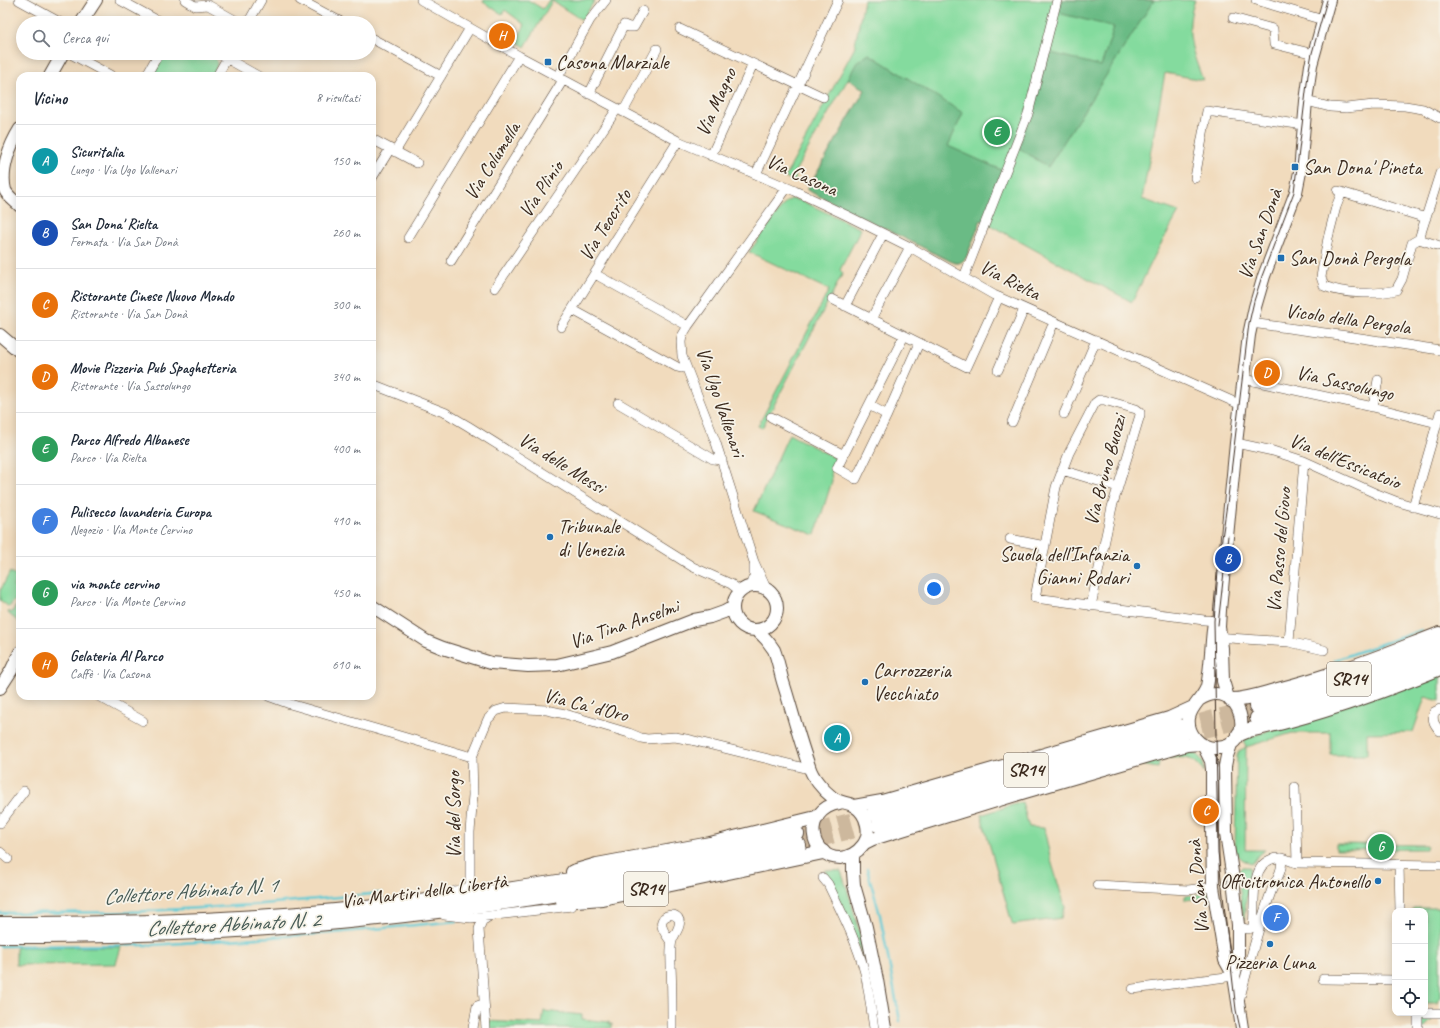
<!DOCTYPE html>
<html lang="it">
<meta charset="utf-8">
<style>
body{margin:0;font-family:Caveat,sans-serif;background:#f6f6f7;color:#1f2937}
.controls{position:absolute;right:12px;bottom:12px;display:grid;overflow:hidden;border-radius:8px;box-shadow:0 2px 10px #0003}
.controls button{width:36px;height:36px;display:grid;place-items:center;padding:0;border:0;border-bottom:1px solid #e0e1e3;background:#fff;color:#1f2937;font:20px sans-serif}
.you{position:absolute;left:934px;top:589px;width:14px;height:14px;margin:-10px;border:3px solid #fff;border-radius:50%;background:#1a73e8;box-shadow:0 0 0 6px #1a73e833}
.badge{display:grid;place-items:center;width:26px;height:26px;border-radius:50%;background:#0f766e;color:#fff;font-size:13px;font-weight:700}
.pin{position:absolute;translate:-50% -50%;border:2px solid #fff;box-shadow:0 1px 4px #0006}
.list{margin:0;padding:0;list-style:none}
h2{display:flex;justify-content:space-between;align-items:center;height:52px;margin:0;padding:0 16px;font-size:17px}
h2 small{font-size:13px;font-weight:400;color:#747a83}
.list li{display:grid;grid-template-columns:26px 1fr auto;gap:12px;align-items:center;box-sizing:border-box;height:72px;padding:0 16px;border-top:1px solid #e0e1e3}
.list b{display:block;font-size:15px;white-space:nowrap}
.list p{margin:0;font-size:13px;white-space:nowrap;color:#747a83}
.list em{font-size:13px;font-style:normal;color:#747a83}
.icon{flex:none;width:22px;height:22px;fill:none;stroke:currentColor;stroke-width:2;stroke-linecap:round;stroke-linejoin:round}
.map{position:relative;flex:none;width:1440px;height:1028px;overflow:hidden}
.search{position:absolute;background:#fff;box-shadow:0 2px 10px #0003;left:16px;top:16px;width:360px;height:44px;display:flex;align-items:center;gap:10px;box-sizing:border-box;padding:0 14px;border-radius:22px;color:#747a83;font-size:15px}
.panel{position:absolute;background:#fff;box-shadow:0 2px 10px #0003;left:16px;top:72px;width:360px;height:628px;border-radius:12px}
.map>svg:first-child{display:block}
.green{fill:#84db9e;stroke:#60825e}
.forest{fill:#6bbb85;stroke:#537252}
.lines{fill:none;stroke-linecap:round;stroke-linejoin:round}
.stream{stroke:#5ecad5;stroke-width:2.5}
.primary-tunnel{stroke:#cdb89d;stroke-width:14;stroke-dasharray:14 7;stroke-linecap:butt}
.street-casing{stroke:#564536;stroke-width:10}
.secondary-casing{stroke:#564536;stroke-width:14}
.primary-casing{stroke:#564536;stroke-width:16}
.street{stroke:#fff;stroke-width:9}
.secondary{stroke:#fff;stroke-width:12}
.primary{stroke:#fff;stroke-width:14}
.tram{stroke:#3b2a1e;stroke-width:1}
.poi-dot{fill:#1f6fb2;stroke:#f7f3e8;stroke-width:1.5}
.labels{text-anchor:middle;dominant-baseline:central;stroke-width:3.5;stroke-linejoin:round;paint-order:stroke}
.shield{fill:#f7f3e8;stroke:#73665b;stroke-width:1}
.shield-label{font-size:19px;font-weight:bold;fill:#3b2a1e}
.poi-label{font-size:20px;fill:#3b2a1e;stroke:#f7f3e8;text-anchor:start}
.street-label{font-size:20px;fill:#3b2a1e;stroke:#f7f3e8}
.water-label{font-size:21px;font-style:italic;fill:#465a55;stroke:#f7f3e8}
</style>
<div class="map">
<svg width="1440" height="1028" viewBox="0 0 1440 1028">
<rect width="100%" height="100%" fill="#f7f3e8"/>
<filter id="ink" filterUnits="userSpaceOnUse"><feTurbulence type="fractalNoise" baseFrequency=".025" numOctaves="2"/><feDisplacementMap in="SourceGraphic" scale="8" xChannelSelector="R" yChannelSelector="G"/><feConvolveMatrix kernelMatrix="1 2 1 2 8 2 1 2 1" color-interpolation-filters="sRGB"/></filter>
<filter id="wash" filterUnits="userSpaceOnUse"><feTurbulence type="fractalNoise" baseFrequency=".012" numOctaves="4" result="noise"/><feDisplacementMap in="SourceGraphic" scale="16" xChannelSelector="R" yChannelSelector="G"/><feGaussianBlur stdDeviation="0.9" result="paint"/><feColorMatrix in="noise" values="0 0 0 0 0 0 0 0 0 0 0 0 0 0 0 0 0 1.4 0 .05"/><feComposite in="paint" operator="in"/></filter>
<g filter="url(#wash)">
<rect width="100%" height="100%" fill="#f1dbbd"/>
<!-- green -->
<path class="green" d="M484,0H528L543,9L549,0H595L582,20L552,1L525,47L516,41L525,25L505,10L502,14L483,2Z
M864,0H1195C1184,30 1192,52 1203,80L1165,73L1142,199L1179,212L1157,251L1132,302L1055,261L981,220L966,258L959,263H955L807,190L865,90L848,79L793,175L796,177L794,181L785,177L854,49Z
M166,53H210C221,59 217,67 212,76H152Z
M791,199L802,201L861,229L840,270L843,273L762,428L758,426L829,290L749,252L785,203Z
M789,434L837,459L831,471L832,481L815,535L754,511Z
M10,572L18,578L13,586L20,594L9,607L0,600V591Z
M20,601V623L8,613L9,611L11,613Z
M1440,672V701L1425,697L1413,732L1367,733V755H1331V733H1292L1246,747L1245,850H1265L1259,854L1253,863C1243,862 1236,856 1235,846L1237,756L1239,751L1246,747L1244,743L1247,738Z
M1186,752C1199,752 1205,761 1204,773C1194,753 1179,758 1160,759L1158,768L1140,765Z
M1022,802L1029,827L1044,828L1050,857L1065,907L1061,918L1013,925L1012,923L981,815Z
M1336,844L1427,845L1426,849H1417L1336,850Z
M1242,867H1250L1244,920L1243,918L1238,872Z
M825,870L841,871C854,908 863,946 872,983L853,932Z
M1210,893V897L1185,900V896Z
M1413,908H1440V997L1438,1003H1425V911H1413Z
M16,947H121L116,964L16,965Z
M544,1011L582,1015V1019L609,1022V1024H612V1028H488L487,1021L542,1024Z
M1418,1013L1431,1014L1432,1020L1424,1028H1418Z"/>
<!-- forest -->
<path class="forest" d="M1062,0H1154L1048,167L1019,148L1048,52L1101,66L1114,27L1058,13Z
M869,54L963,113L948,146L1006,172L986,223L981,220L966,258C961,264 957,264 950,261L807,190L865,90L848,79L857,62Z"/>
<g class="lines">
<!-- stream -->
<path class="stream" d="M1335,660L1422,630
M867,869L880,915L900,1021
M0,913L129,912L252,905L382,893
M0,946L152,945L333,933L457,921"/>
</g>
</g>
<g filter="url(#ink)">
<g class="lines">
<!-- primary-tunnel -->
<path class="primary-tunnel" d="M1180,726L1256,706
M1182,736L1257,718
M797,834L873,814
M799,845L878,825"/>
<!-- street casing -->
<g class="street-casing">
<path id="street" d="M19,0L61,23
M120,0L162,23
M185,0L195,6L208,5L240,23
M300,0L343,23
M421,0L519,56L678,141L795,191L846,215L910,247L994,295L1241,405
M1256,0L1323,20
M1233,18L1273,29L1274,44L1314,54
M248,23L261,0
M680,29L823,97
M369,37L441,76
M69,53L110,75
M217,53L258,76
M146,76L159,53
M217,76L230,53
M558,77L590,20L606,0
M589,94L624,25L629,27H634L643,11
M1306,101L1330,107L1346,108L1374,105L1405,106L1423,109L1440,118
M623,112L657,49
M372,139L417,163
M395,152L470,28
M711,156L753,64
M1440,173L1419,239L1440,246
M756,174L838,0
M372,178L390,149
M1195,178L1207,111L1304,125
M1338,191L1426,218
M1342,192L1336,207L1328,238L1321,277L1324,286C1344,294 1375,295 1396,290L1402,279L1412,243L1419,239
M408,238L519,56
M451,261L563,80
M595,274L688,326
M964,277L1028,114L1057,0
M495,288L617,109
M832,299L967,367L999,297
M845,306L883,234
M573,310L677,367L681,368L686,367
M871,319L910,247
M1251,323L1347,336L1440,350
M561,327L678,141
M998,370L1024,309
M1244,379L1373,407L1437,423
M372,384L446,413L468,426L693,567L731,584L740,591
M618,403L713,459L722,460
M869,405L887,415L919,343
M1373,407L1378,380
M1064,414L1096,340
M887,415L856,479L837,468L904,336
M771,417L844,455
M1012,422L1054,322
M1236,443L1273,451L1304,461L1377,494L1395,501L1440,514
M1062,470L1118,487
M1413,507L1440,413
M1010,539L1045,546
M750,586L754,576V566
M766,588L754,562L716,443L682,356L681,342L682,336L688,326L787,188
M1091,606L1112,507L1140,415V412L1136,409L1104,400H1099L1095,403L1069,453L1056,487L1035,598L1204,620L1219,621
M1215,637L1289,642L1324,650
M1289,642L1304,461
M98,696L143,721
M268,696L290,704L472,757
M1440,709L1434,712C1432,721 1434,724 1440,731
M1295,787L1297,863
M0,823L24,791
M0,852L8,859
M1399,864L1400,911
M823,878L828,884C842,913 857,942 865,973C869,991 871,1010 874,1028
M1097,885L1188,890L1213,887
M455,891L468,888L470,884V832L473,795L472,757L488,719L496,711L506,708L547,710L565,714L629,733L641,738L647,739L675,737L691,740L809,769
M444,915L471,918L572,906
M1238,925C1242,928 1248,931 1253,927C1256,906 1248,867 1272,859C1275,858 1279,858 1282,858C1287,859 1292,862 1297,863L1440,865
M671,942C668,937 663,932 662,926C659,917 672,911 678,918C683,925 674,934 672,941C670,948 671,958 671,966C672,986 672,1007 672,1028
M1323,979L1395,980
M1133,989L1234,976
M1239,1001C1249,964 1258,928 1271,892C1275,881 1284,870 1281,858
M1425,1013H1440
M473,1028L477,1006L480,1005
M486,1028L479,929L482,921L490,916
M1418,1028V1013"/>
</g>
<!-- secondary casing -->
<g class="secondary-casing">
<path id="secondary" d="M81,23L96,0
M50,76L63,53
M20,129C10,145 0,170 5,190C8,197 15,201 20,206
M0,335L20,352
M733 608a22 22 0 1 1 44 0a22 22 0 1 1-44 0Z
M372,606L426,641L443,648L491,663L528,666L557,665L612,652L694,620L710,617L724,612L733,607
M756,630C764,636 769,642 774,650C778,660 780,672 783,682C792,710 799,739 809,766C812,777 823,790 832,797C840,804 846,801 854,806C867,814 872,833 863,845C857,853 850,857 840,858C809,858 801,810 839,803
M0,688L11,671L20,652
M1228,698L1223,681L1222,648L1219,627L1220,610L1236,443L1249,335L1255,307L1264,276L1296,192L1300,172L1306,101L1311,65L1329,0
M1199,700C1240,673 1261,747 1216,748C1207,748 1200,744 1195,738C1190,732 1188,725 1189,718C1191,705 1204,698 1207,686C1211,668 1211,642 1214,622
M1232,742L1227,756L1225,766L1226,833L1233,879L1238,925V961L1234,976L1242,1028
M1203,745L1211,761L1212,769V827L1213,887L1225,960L1234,976
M854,806L882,801L1169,718L1193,707
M865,843L873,839L1025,792L1187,745L1201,744
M853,855V872L854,885L866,927L877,980L885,1028"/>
</g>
<!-- primary casing -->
<g class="primary-casing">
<path id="primary" d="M1231,700C1247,700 1263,694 1278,690C1334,676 1387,654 1440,634
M1256,706L1335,684L1440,645
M1257,718L1338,695L1440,657
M1239,734L1249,730C1315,716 1378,693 1440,668
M873,814L1180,726
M878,825L1182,736
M573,872L597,865L710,844L816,818
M563,901L602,898L662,886L823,852
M0,924C143,925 286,919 427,901C506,891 585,878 663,864C708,856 752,845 797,834
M0,936C46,936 92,936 138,934C246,932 354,922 461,908C575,894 687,872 799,845"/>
</g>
<!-- street -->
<use href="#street" class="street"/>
<!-- secondary -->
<use href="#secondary" class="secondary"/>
<!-- primary -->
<use href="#primary" class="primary"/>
<!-- tram -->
<path class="tram" d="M1218,625L1228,536
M1240,1028L1236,1010L1218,852L1214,621L1219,559L1228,497L1249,323L1254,301L1262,276L1294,192L1308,75L1312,53L1327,0"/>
</g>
</g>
<!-- markers -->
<g class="poi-dot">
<rect x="544" y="58" width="8" height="8" rx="2"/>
<rect x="1291" y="163" width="8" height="8" rx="2"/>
<rect x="1277" y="254" width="8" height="8" rx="2"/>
<circle cx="550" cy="537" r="4"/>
<circle cx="1137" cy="566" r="4"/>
<circle cx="865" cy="682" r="4"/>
<circle cx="1378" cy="881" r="4"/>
<circle cx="1270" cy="944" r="4"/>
</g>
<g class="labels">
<!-- shield labels -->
<g class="shield">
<rect x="1327" y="662" width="44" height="34" rx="3"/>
<rect x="1004" y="753" width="44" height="34" rx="3"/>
<rect x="624" y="872" width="44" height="34" rx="3"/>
</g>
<g class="shield-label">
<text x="1349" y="679">SR14</text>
<text x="1026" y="770">SR14</text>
<text x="646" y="889">SR14</text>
</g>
<!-- poi labels -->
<g class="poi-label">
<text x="556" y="62">Casona Marziale</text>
<text x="1303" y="167">San Dona' Pineta</text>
<text x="1289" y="258">San Donà Pergola</text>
<text x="558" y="526">Tribunale<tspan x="558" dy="23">di Venezia</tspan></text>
<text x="1129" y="554" text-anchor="end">Scuola dell’Infanzia<tspan x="1129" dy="23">Gianni Rodari</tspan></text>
<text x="873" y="670">Carrozzeria<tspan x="873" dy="23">Vecchiato</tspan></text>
<text x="1370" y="881" text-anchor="end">Officitronica Antonello</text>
<text x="1270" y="962" text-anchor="middle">Pizzeria Luna</text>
</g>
<!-- street labels -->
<g class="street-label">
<text transform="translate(716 102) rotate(-66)">Via Magno</text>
<text transform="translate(492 161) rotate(-58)">Via Columella</text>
<text transform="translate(802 175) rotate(24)">Via Casona</text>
<text transform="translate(541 189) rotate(-56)">Via Plinio</text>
<text transform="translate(605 225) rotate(-58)">Via Teocrito</text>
<text transform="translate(1260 234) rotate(-70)">Via San Donà</text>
<text transform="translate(1010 280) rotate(27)">Via Rielta</text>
<text transform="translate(1348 319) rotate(8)">Vicolo della Pergola</text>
<text transform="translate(1345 383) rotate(13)">Via Sassolungo</text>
<text transform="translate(721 402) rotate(71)">Via Ugo Vallenari</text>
<text transform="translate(1345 461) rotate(22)">Via dell'Essicatoio</text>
<text transform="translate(562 463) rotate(32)">Via delle Messi</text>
<text transform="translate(1105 470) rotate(-75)">Via Bruno Buozzi</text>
<text transform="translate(1279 550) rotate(-85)">Via Passo del Giovo</text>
<text transform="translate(624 624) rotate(-19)">Via Tina Anselmi</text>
<text transform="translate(586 705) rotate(14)">Via Ca' d'Oro</text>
<text transform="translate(453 815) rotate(-90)">Via del Sorgo</text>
<text transform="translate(1198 887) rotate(-95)">Via San Donà</text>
<text transform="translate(424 891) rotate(-7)">Via Martiri della Libertà</text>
</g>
<!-- water labels -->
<g class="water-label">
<text transform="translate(190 891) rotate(-4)">Collettore Abbinato N. 1</text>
<text transform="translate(233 924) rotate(-3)">Collettore Abbinato N. 2</text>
</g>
</g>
</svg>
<div class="controls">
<button>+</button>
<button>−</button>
<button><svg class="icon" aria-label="locate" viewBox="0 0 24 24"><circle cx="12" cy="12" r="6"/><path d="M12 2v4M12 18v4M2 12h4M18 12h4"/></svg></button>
</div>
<div class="you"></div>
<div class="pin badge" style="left:837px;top:738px;background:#0f9aa8">A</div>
<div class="pin badge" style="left:1228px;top:559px;background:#1a4fb4">B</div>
<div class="pin badge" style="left:1206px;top:811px;background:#e8710a">C</div>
<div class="pin badge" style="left:1267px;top:373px;background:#e8710a">D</div>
<div class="pin badge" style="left:997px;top:132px;background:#2e9e5b">E</div>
<div class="pin badge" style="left:1276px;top:918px;background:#3f7fe0">F</div>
<div class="pin badge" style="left:1381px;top:847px;background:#2e9e5b">G</div>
<div class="pin badge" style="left:502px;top:36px;background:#e8710a">H</div>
<div class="search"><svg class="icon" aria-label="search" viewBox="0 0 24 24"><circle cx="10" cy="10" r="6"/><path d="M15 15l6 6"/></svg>Cerca qui</div>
<section class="panel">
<h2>Vicino<small>8 risultati</small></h2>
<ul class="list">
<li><span class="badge" style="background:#0f9aa8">A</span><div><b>Sicuritalia</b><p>Luogo · Via Ugo Vallenari</p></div><em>150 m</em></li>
<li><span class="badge" style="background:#1a4fb4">B</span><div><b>San Dona' Rielta</b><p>Fermata · Via San Donà</p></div><em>260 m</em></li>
<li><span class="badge" style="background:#e8710a">C</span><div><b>Ristorante Cinese Nuovo Mondo</b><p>Ristorante · Via San Donà</p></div><em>300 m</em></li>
<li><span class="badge" style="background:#e8710a">D</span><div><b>Movie Pizzeria Pub Spaghetteria</b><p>Ristorante · Via Sassolungo</p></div><em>340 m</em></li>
<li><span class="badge" style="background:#2e9e5b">E</span><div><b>Parco Alfredo Albanese</b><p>Parco · Via Rielta</p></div><em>400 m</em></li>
<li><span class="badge" style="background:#3f7fe0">F</span><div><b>Pulisecco lavanderia Europa</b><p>Negozio · Via Monte Cervino</p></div><em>410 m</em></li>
<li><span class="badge" style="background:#2e9e5b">G</span><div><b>via monte cervino</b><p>Parco · Via Monte Cervino</p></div><em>450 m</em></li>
<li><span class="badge" style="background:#e8710a">H</span><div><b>Gelateria Al Parco</b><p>Caffè · Via Casona</p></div><em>610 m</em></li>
</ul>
</section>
</div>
